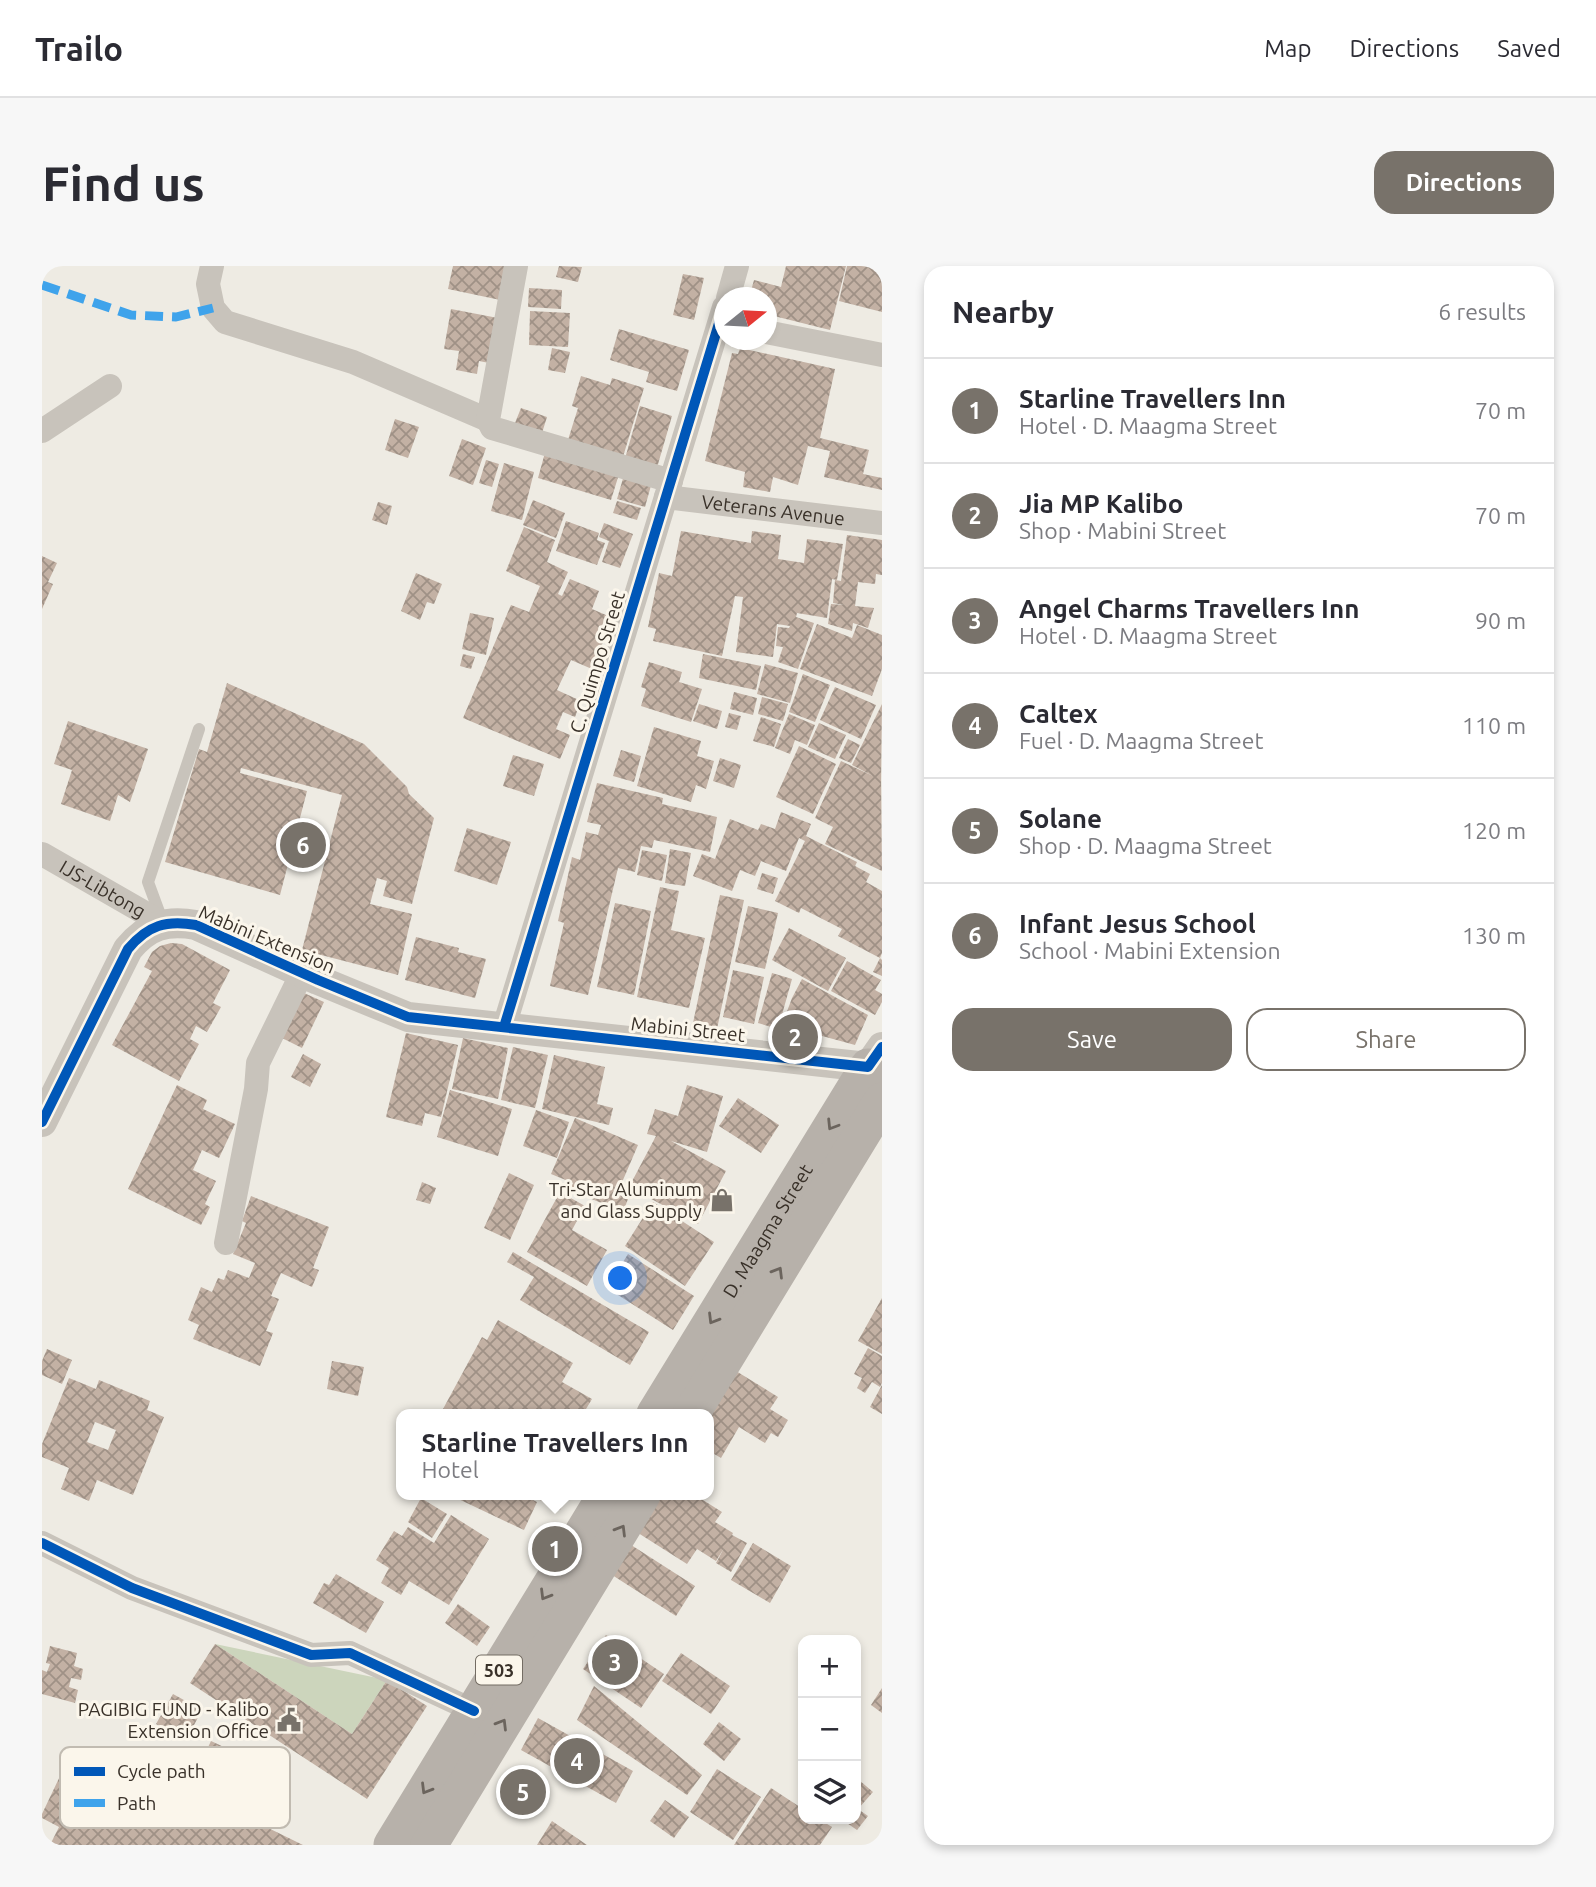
<!DOCTYPE html>
<meta charset="utf-8">
<style>
body{margin:0;font-family:Ubuntu,sans-serif;background:#f7f7f7;color:#2b2b33}
.controls{position:absolute;right:21px;bottom:21px;display:grid;overflow:hidden;border-radius:14px;box-shadow:0 4px 10px #0003}
.controls button{width:63px;height:63px;display:grid;place-items:center;padding:0;border:0;border-bottom:2px solid #e1e1e2;background:#fff;color:#2b2b33;font:35px sans-serif}
.compass{position:absolute;left:672px;top:21px;width:63px;height:63px;border-radius:50%;background:#fff;box-shadow:0 4px 10px #0003;rotate:72deg}
.you{position:absolute;left:579px;top:1013px;width:24px;height:24px;margin:-18px;border:5px solid #fff;border-radius:50%;background:#1a73e8;box-shadow:0 0 0 10px #1a73e833}
.badge{display:grid;place-items:center;width:46px;height:46px;border-radius:50%;background:#78726a;color:#fff;font-size:23px;font-weight:700}
.pin{position:absolute;translate:-50% -50%;border:4px solid #fff;box-shadow:0 2px 7px #0006}
.popup{position:absolute;left:354px;top:1143px;width:318px;height:91px;box-sizing:border-box;display:grid;place-content:center;border-radius:14px;background:#fff;filter:drop-shadow(0 2px 5px #0005);font-size:23px;white-space:nowrap;color:#7c7c81}
.popup b{font-size:26px;color:#2b2b33}
.popup::after{content:'';position:absolute;left:50%;top:100%;margin-left:-14px;border:14px solid transparent;border-top-color:#fff}
.list{margin:0;padding:0;list-style:none}
h2{display:flex;justify-content:space-between;align-items:center;height:91px;margin:0;padding:0 28px;font-size:30px}
h2 small{font-size:23px;font-weight:400;color:#7c7c81}
.list li{display:grid;grid-template-columns:46px 1fr auto;gap:21px;align-items:center;box-sizing:border-box;height:105px;padding:0 28px;border-top:2px solid #e1e1e2}
.list b{display:block;font-size:26px;white-space:nowrap}
.list p{margin:0;font-size:23px;white-space:nowrap;color:#7c7c81}
.list em{font-size:23px;font-style:normal;color:#7c7c81}
.actions{display:flex;gap:14px;padding:21px 28px}
.actions a{flex:1;padding:16px 0;border:2px solid #78726a;border-radius:21px;text-align:center;font-size:24px;color:#78726a}
.actions .main{background:#78726a;color:#fff}
.icon{flex:none;width:38px;height:38px;fill:none;stroke:currentColor;stroke-width:2;stroke-linecap:round;stroke-linejoin:round}
.map{position:relative;flex:none;width:840px;height:1579px;overflow:hidden;border-radius:21px}
header{display:flex;align-items:center;gap:42px;box-sizing:border-box;height:98px;padding:0 35px;background:#fff;border-bottom:2px solid #e1e1e2}
header strong{font-size:33px}
nav{display:flex;gap:38px;margin-inline-start:auto;font-size:24px}
.intro{display:flex;align-items:center;justify-content:space-between;box-sizing:border-box;height:168px;padding:0 42px}
h1{margin:0;font-size:49px}
.button{padding:18px 32px;border-radius:21px;background:#78726a;color:#fff;font-size:24px;font-weight:700}
main{display:flex;gap:42px;padding:0 42px}
aside{flex:1;background:#fff;border-radius:21px;box-shadow:0 4px 10px #0003}
.map>svg:first-child{display:block}
.green{fill:#ccd5bc}
.building{fill:url(#building-cross-hatch);fill-rule:evenodd}
.lines{fill:none;stroke-linecap:round;stroke-linejoin:round}
.service{stroke:#c8c3bb;stroke-width:12}
.minor{stroke:#c8c3bb;stroke-width:24}
.tertiary{stroke:#c8c3bb;stroke-width:30}
.primary{stroke:#b7b1aa;stroke-width:37}
.quiet{stroke:#3fa3eb;stroke-width:9;stroke-dasharray:18 9;stroke-linecap:butt}
.cycleway-casing{stroke:#fbf6eb;stroke-width:15}
.cycleway{stroke:#0057b8;stroke-width:10}
.oneway{stroke:#6b645d}
.labels{text-anchor:middle;dominant-baseline:central;stroke-width:6;stroke-linejoin:round;paint-order:stroke}
.shield{fill:#fbf6eb;stroke:#736c63;stroke-width:2}
.shield-label{font-size:18px;font-weight:bold;fill:#393129}
.street-label{font-size:19px;fill:#393129;stroke:#fbf6eb}
.poi-label{font-size:19px;fill:#393129;stroke:#fbf6eb;text-anchor:end}
.key{fill:#fbf6eb;stroke:#c1bbb1;stroke-width:2}
.key-label{font-size:19px;fill:#393129}
</style>
<header>
<strong>Trailo</strong>
<nav><a>Map</a><a>Directions</a><a>Saved</a></nav>
</header>
<div class="intro"><h1>Find us</h1><a class="button">Directions</a></div>
<main>
<div class="map">
<svg width="840" height="1579" viewBox="0 0 840 1579">
<defs>
<pattern id="building-cross-hatch" width="8" height="8" patternUnits="userSpaceOnUse" patternTransform="scale(1.75)"><rect width="8" height="8" fill="#c3b1a4"/><path d="M0 0l8 8M0 8l8-8" fill="none" stroke="#9f9186"/></pattern>
</defs>
<rect width="100%" height="100%" fill="#eeebe3"/>
<!-- green -->
<path class="green" d="M173,1378L345,1414L310,1468Z"/>
<!-- building -->
<path class="building" d="M411,0H464L463,35L406,23Z
M517,0L540,1L536,16L514,11Z
M744,0H804L788,64L724,48V32H707L712,14L739,21Z
M805,0H840V46L797,35Z
M641,8L662,12L652,54L631,49Z
M487,22L520,24L519,43L486,41Z
M409,43L456,52L447,97L437,95L435,108L414,104L417,85L402,83Z
M488,45L528,47L526,81L487,79Z
M577,63L647,84L635,125L604,116L607,106L568,94Z
M510,82L528,86L523,107L506,104Z
M698,82L793,103L778,172L827,184L821,208L840,212V224L782,211L788,185L766,180L756,219L731,211L728,226L701,221L703,206L663,195L690,87L696,88Z
M539,110L568,119L570,112L602,122L580,194L525,177L536,142L530,140Z
M598,140L630,150L614,205L582,196Z
M479,142L505,151L500,167L473,157Z
M353,153L377,161L366,192L343,184Z
M420,173L444,182L431,219L407,210Z
M504,183L578,205L569,234L496,212Z
M444,194L457,198L450,221L437,217Z
M462,197L492,206L480,254L449,245Z
M582,209L610,216L603,241L575,233Z
M491,234L523,247L514,272L481,259Z
M575,235L599,242L595,254L571,247Z
M336,236L350,240L345,259L330,254Z
M524,255L557,267L555,274L563,277L555,299L514,285Z
M562,257L591,268L578,302L560,296L567,275L557,271Z
M482,261L513,274L505,296L526,306L516,328L520,330L528,313L557,325L550,343L571,352L550,403L529,394L515,424L539,435L533,451L521,446L514,463L528,469L518,493L421,452L469,339L487,346L498,320L464,305Z
M639,265L709,277L710,265L739,269L736,293L762,297L765,273L801,278L795,314L790,313L785,352L755,347L754,351L772,357L756,403L736,396L741,381L734,380L736,361L747,362L748,360L735,358L731,391L694,386L701,331L693,330L680,390L611,375L614,363L606,361L617,307L630,310Z
M805,269L840,274V309L834,308L833,318L816,316L813,340L832,342L826,362L811,357L810,365L786,358L789,338L802,339L791,337L793,314L799,315Z
M0,290L15,297L6,316L11,318L0,343Z
M374,307L400,318L392,338L385,336L378,354L359,345Z
M428,347L452,352L444,389L420,383Z
M775,358L810,372L815,359L840,369V403L830,430L758,403Z
M421,388L433,391L429,403L418,400Z
M661,388L719,400L714,424L657,412Z
M607,396L640,406L637,416L660,423L649,456L599,440L604,423L599,421Z
M723,398L756,407L748,437L715,428Z
M761,408L788,419L773,456L747,446Z
M185,417L322,478L365,521L367,528L392,552L370,638L341,630L345,615L335,612L328,638L370,648L356,709L260,684L300,529L199,502L198,507L265,525L238,629L123,596L157,483L165,486Z
M793,421L834,439L819,473L778,454Z
M692,426L715,432L711,449L688,443Z
M720,431L746,438L741,455L716,448Z
M657,438L680,445L675,463L651,455Z
M840,438L839,514L840,605L783,578L791,561L773,552L799,495L831,510L810,499Z
M687,447L699,450L695,464L683,461Z
M747,448L773,459L765,479L753,474L748,488L733,482Z
M719,451L739,458L732,481L711,475Z
M26,455L106,483L88,536L76,529L68,555L19,538L30,504L12,498Z
M777,457L804,469L793,493L766,481Z
M612,461L659,475L655,490L672,495L664,523L654,519L649,536L595,520Z
M806,473L818,479L809,497L797,492Z
M757,480L794,498L771,548L734,531Z
M579,484L599,490L592,516L571,510Z
M471,489L502,498L492,530L461,520Z
M678,492L699,499L692,522L671,515Z
M555,517L621,532L620,538L675,551L668,586L612,574L610,582L599,580L593,606L576,602L546,729L508,720L522,657L516,655L530,591L538,594L544,566L556,569L559,559L545,556Z
M739,546L769,558L764,570L815,596L813,600L828,608L824,616L840,625V687L838,692L840,694V710L831,706L838,692L796,670L800,663L759,642L757,647L733,635L763,575L757,572L744,605L719,595L713,610L698,604L690,625L651,610L660,588L673,593L688,553L716,564L719,558L733,563Z
M425,562L469,576L455,619L412,605Z
M628,583L649,587L643,620L623,617Z
M600,584L625,589L620,615L595,609Z
M720,607L736,612L731,628L715,623Z
M618,621L637,625L629,664L663,672L647,742L595,731Z
M678,629L702,634L675,763L651,757Z
M573,637L609,645L592,729L555,721Z
M706,640L736,647L723,703L693,696Z
M747,662L804,692L786,725L730,694Z
M374,671L417,682L416,686L444,693L433,732L363,714Z
M129,677L140,678L188,704L171,737L179,741L165,766L154,760L148,773L157,778L137,815L70,779L110,705L102,701L110,686L118,680Z
M805,695L839,714L833,724L840,728V736L833,749L789,725Z
M691,704L722,711L712,758L681,751Z
M730,707L750,713L736,763L716,757Z
M760,713L826,749L813,779L740,759L750,732Z
M262,727L282,736L260,782L240,772Z
M364,767L416,779L399,851L383,847L380,860L344,851Z
M421,772L466,782L456,833L410,823Z
M471,781L506,789L493,842L459,834Z
M261,788L279,798L268,821L249,811Z
M512,789L563,801L555,838L571,842L567,859L500,843Z
M135,819L165,834L161,843L193,858L177,892L160,884L151,904L174,915L163,938L168,941L159,959L86,923Z
M645,819L681,830L665,886L629,875L684,905L656,958L587,921L614,870L605,868L613,843L636,850Z
M408,824L470,843L456,890L395,871Z
M696,832L737,859L719,887L677,860Z
M494,844L527,856L515,892L481,880Z
M533,852L596,879L575,928L586,933L581,946L528,924L531,917L509,908Z
M467,907L492,919L468,974L442,962Z
M380,916L394,922L388,938L374,934Z
M518,926L543,940L530,964L565,984L545,1020L485,986Z
M209,930L287,961L271,1002L277,1004L270,1021L239,1007L229,1030L237,1033L224,1065L231,1067L218,1100L151,1073L157,1059L146,1054L159,1021L170,1026L176,1012L182,1014L186,1004L207,1012L213,997L191,988L204,957L200,955Z
M611,936L672,976L643,1020L583,980Z
M471,986L607,1066L588,1099L478,1034L492,1011L465,996Z
M586,988L652,1030L631,1064L565,1022Z
M840,1032V1088L816,1075Z
M456,1054L531,1097L520,1116L550,1133L541,1148H411L401,1143L440,1071L445,1074Z
M826,1082L840,1090V1117L838,1121L830,1116L823,1127L815,1122L820,1112L812,1108Z
M5,1083L30,1094L20,1118L0,1109V1095Z
M290,1095L322,1101L316,1130L285,1123Z
M694,1105L736,1131L728,1143L746,1154L736,1171L729,1167L723,1177L697,1161L679,1192L667,1185V1150Z
M27,1112L54,1123L57,1114L108,1135L105,1144L122,1151L91,1229L55,1214L47,1235L19,1223L27,1202L0,1191V1178ZM53,1156L74,1164L66,1184L45,1176Z
M840,1119V1148L828,1141Z
M408,1229H481L495,1236L482,1264Z
M488,1229H526L518,1244Z
M616,1229H653L680,1246L673,1256L691,1267L690,1269L705,1277L689,1306L674,1297L682,1282L674,1295L655,1283L645,1298L593,1265Z
M379,1232L405,1248L390,1272L366,1256Z
M409,1249L447,1273L407,1339L367,1315L359,1329L339,1317L347,1302L334,1294L352,1265L360,1270L366,1261L392,1277Z
M586,1277L653,1320L634,1350L567,1307Z
M711,1277L749,1300L728,1337L689,1314Z
M294,1308L342,1336L324,1367L271,1337L282,1317L287,1319Z
M416,1338L448,1361L435,1380L403,1357Z
M564,1369L622,1408L599,1442L541,1403Z
M173,1378L310,1468L345,1414L385,1440L325,1533L148,1417Z
M8,1380L35,1387L32,1400L41,1403L39,1414L29,1412L27,1421L36,1424L33,1437L0,1428V1404L5,1406L8,1398L4,1397Z
M639,1387L688,1420L669,1448L620,1415Z
M552,1420L660,1509L645,1529L535,1454Z
M840,1422V1447L829,1439Z
M131,1428L160,1444L144,1474L114,1458Z
M496,1452L591,1505L574,1537L479,1484Z
M677,1456L699,1473L682,1495L661,1478Z
M169,1475L212,1495L202,1516L159,1496Z
M92,1496L261,1579H8L17,1561L0,1552V1548L19,1508L73,1535Z
M675,1503L719,1531L691,1574L648,1546Z
M817,1514L831,1526L816,1543L826,1550L815,1564L799,1553H814V1518Z
M729,1522L761,1543V1553H777L790,1561L778,1579H692Z
M623,1534L647,1551L632,1572L608,1555Z
M510,1555L545,1579H495Z"/>
<g class="lines">
<!-- service -->
<path class="service" d="M120,654L106,616L157,463"/>
<!-- minor -->
<g class="minor">
<path d="M170,0L166,18L171,42L183,56L311,96L446,154"/>
<path d="M474,0L446,154L450,162L629,215"/>
<path d="M686,32L695,0"/>
<path d="M724,66L840,89"/>
<path d="M0,165L68,120"/>
<path id="s1" d="M624,231L840,257"/>
<path id="s2" d="M0,588L122,658"/>
<path d="M462,761L682,41"/>
<path d="M184,977L214,823L216,797L260,707"/>
<path d="M0,1277L90,1322L269,1389L308,1387L432,1445"/>
</g>
<!-- tertiary -->
<path class="tertiary" d="M0,856L86,683C106,659 124,654 154,659L276,714L366,751L826,801L840,781"/>
<!-- primary -->
<g class="primary">
<path id="s3" d="M613,1148L826,801L840,802"/>
<path d="M649,1148L840,835"/>
<path d="M350,1579L564,1229"/>
<path d="M387,1579L600,1229"/>
</g>
<!-- quiet -->
<path class="quiet" d="M0,19L89,49L134,51L171,42"/>
<!-- cycleway casing -->
<g class="cycleway-casing">
<path id="cycleway" d="M462,761L682,41
M0,856L86,683C106,659 124,654 154,659L276,714L366,751L826,801L840,781
M0,1277L90,1322L269,1389L308,1387L432,1445"/>
</g>
<!-- cycleway -->
<use href="#cycleway" class="cycleway"/>
</g>
<!-- one-way arrows -->
<defs><path id="oneway-chevron" d="M-2-3.5L2.5 0L-2 3.5" fill="none" stroke-width="1.6" stroke-linecap="round" stroke-linejoin="round" transform="scale(1.75)"/></defs>
<g class="oneway">
<use href="#oneway-chevron" transform="translate(790 859) rotate(122)"/>
<use href="#oneway-chevron" transform="translate(736 1006) rotate(-59)"/>
<use href="#oneway-chevron" transform="translate(671 1053) rotate(121)"/>
<use href="#oneway-chevron" transform="translate(579 1264) rotate(-59)"/>
<use href="#oneway-chevron" transform="translate(503 1329) rotate(121)"/>
<use href="#oneway-chevron" transform="translate(460 1458) rotate(-59)"/>
<use href="#oneway-chevron" transform="translate(384 1523) rotate(121)"/>
</g>
<!-- icons -->
<defs>
<g id="shop-bare" transform="scale(1.89)"><path d="M-5-2.5h2.3a2.7 3.5 0 0 1 5.4 0H5L5.5 6h-11ZM-1.5-2.5h3a1.5 2.3 0 0 0-3 0Z" fill="#78726a" stroke="#fbf6eb" stroke-width="2.5" paint-order="stroke"/></g>
<g id="civic-bare" transform="scale(1.89)"><path d="M-.6-6.5H3V-4.5H.6V-3L4-1V1h2V6H-6V1h2V-1L-.6-3ZM-1.2 2.5V6h2.4V2.5Z" fill="#78726a" stroke="#fbf6eb" stroke-width="2.5" paint-order="stroke"/></g>
</defs>
<g fill-rule="evenodd">
<use href="#shop-bare" x="680" y="934"/>
<use href="#civic-bare" x="247" y="1454"/>
</g>
<g class="labels">
<!-- shield labels -->
<rect class="shield" x="434" y="1389.5" width="46" height="29" rx="5"/>
<g class="shield-label">
<text x="457" y="1404">503</text>
</g>
<!-- street labels -->
<g class="street-label">
<text stroke="none"><textPath href="#s1" startOffset="108">Veterans Avenue</textPath></text>
<text transform="translate(555 396) rotate(-73)">C. Quimpo Street</text>
<text stroke="none"><textPath href="#s2" startOffset="70">IJS-Libtong</textPath></text>
<text transform="translate(225 673) rotate(23)">Mabini Extension</text>
<text transform="translate(646 763) rotate(6)">Mabini Street</text>
<text stroke="none"><textPath href="#s3" startOffset="215">D. Maagma Street</textPath></text>
</g>
<!-- poi labels -->
<g class="poi-label">
<text x="660" y="923">Tri-Star Aluminum<tspan x="660" dy="22">and Glass Supply</tspan></text>
<text x="227" y="1443">PAGIBIG FUND - Kalibo<tspan x="227" dy="22">Extension Office</tspan></text>
</g>
</g>
<!-- legend -->
<rect x="18" y="1481" width="230" height="81" rx="10" class="key"/>
<rect x="32" y="1501" width="31" height="9" fill="#0057b8"/>
<rect x="32" y="1533" width="31" height="8" fill="#3fa3eb"/>
<g class="key-label">
<text x="75" y="1512">Cycle path</text>
<text x="75" y="1544">Path</text>
</g>
</svg>
<div class="controls">
<button>+</button>
<button>−</button>
<button><svg class="icon" aria-label="layers" viewBox="0 0 24 24"><path d="M12 4l9 5-9 5-9-5zM3 14l9 5 9-5"/></svg></button>
</div>
<svg class="compass" viewBox="-18 -18 36 36"><path d="M0-13l5 13h-10z" fill="#e53935"/><path d="M0 13l5-13h-10z" fill="#7c7c81"/></svg>
<div class="you"></div>
<div class="pin badge" style="left:513px;top:1283px">1</div>
<div class="popup"><b>Starline Travellers Inn</b>Hotel</div>
<div class="pin badge" style="left:753px;top:771px">2</div>
<div class="pin badge" style="left:573px;top:1396px">3</div>
<div class="pin badge" style="left:535px;top:1495px">4</div>
<div class="pin badge" style="left:481px;top:1526px">5</div>
<div class="pin badge" style="left:261px;top:579px">6</div>
</div>
<aside>
<h2>Nearby<small>6 results</small></h2>
<ul class="list">
<li><span class="badge">1</span><div><b>Starline Travellers Inn</b><p>Hotel · D. Maagma Street</p></div><em>70 m</em></li>
<li><span class="badge">2</span><div><b>Jia MP Kalibo</b><p>Shop · Mabini Street</p></div><em>70 m</em></li>
<li><span class="badge">3</span><div><b>Angel Charms Travellers Inn</b><p>Hotel · D. Maagma Street</p></div><em>90 m</em></li>
<li><span class="badge">4</span><div><b>Caltex</b><p>Fuel · D. Maagma Street</p></div><em>110 m</em></li>
<li><span class="badge">5</span><div><b>Solane</b><p>Shop · D. Maagma Street</p></div><em>120 m</em></li>
<li><span class="badge">6</span><div><b>Infant Jesus School</b><p>School · Mabini Extension</p></div><em>130 m</em></li>
</ul>
<div class="actions"><a class="main">Save</a><a>Share</a></div>
</aside>
</main>
